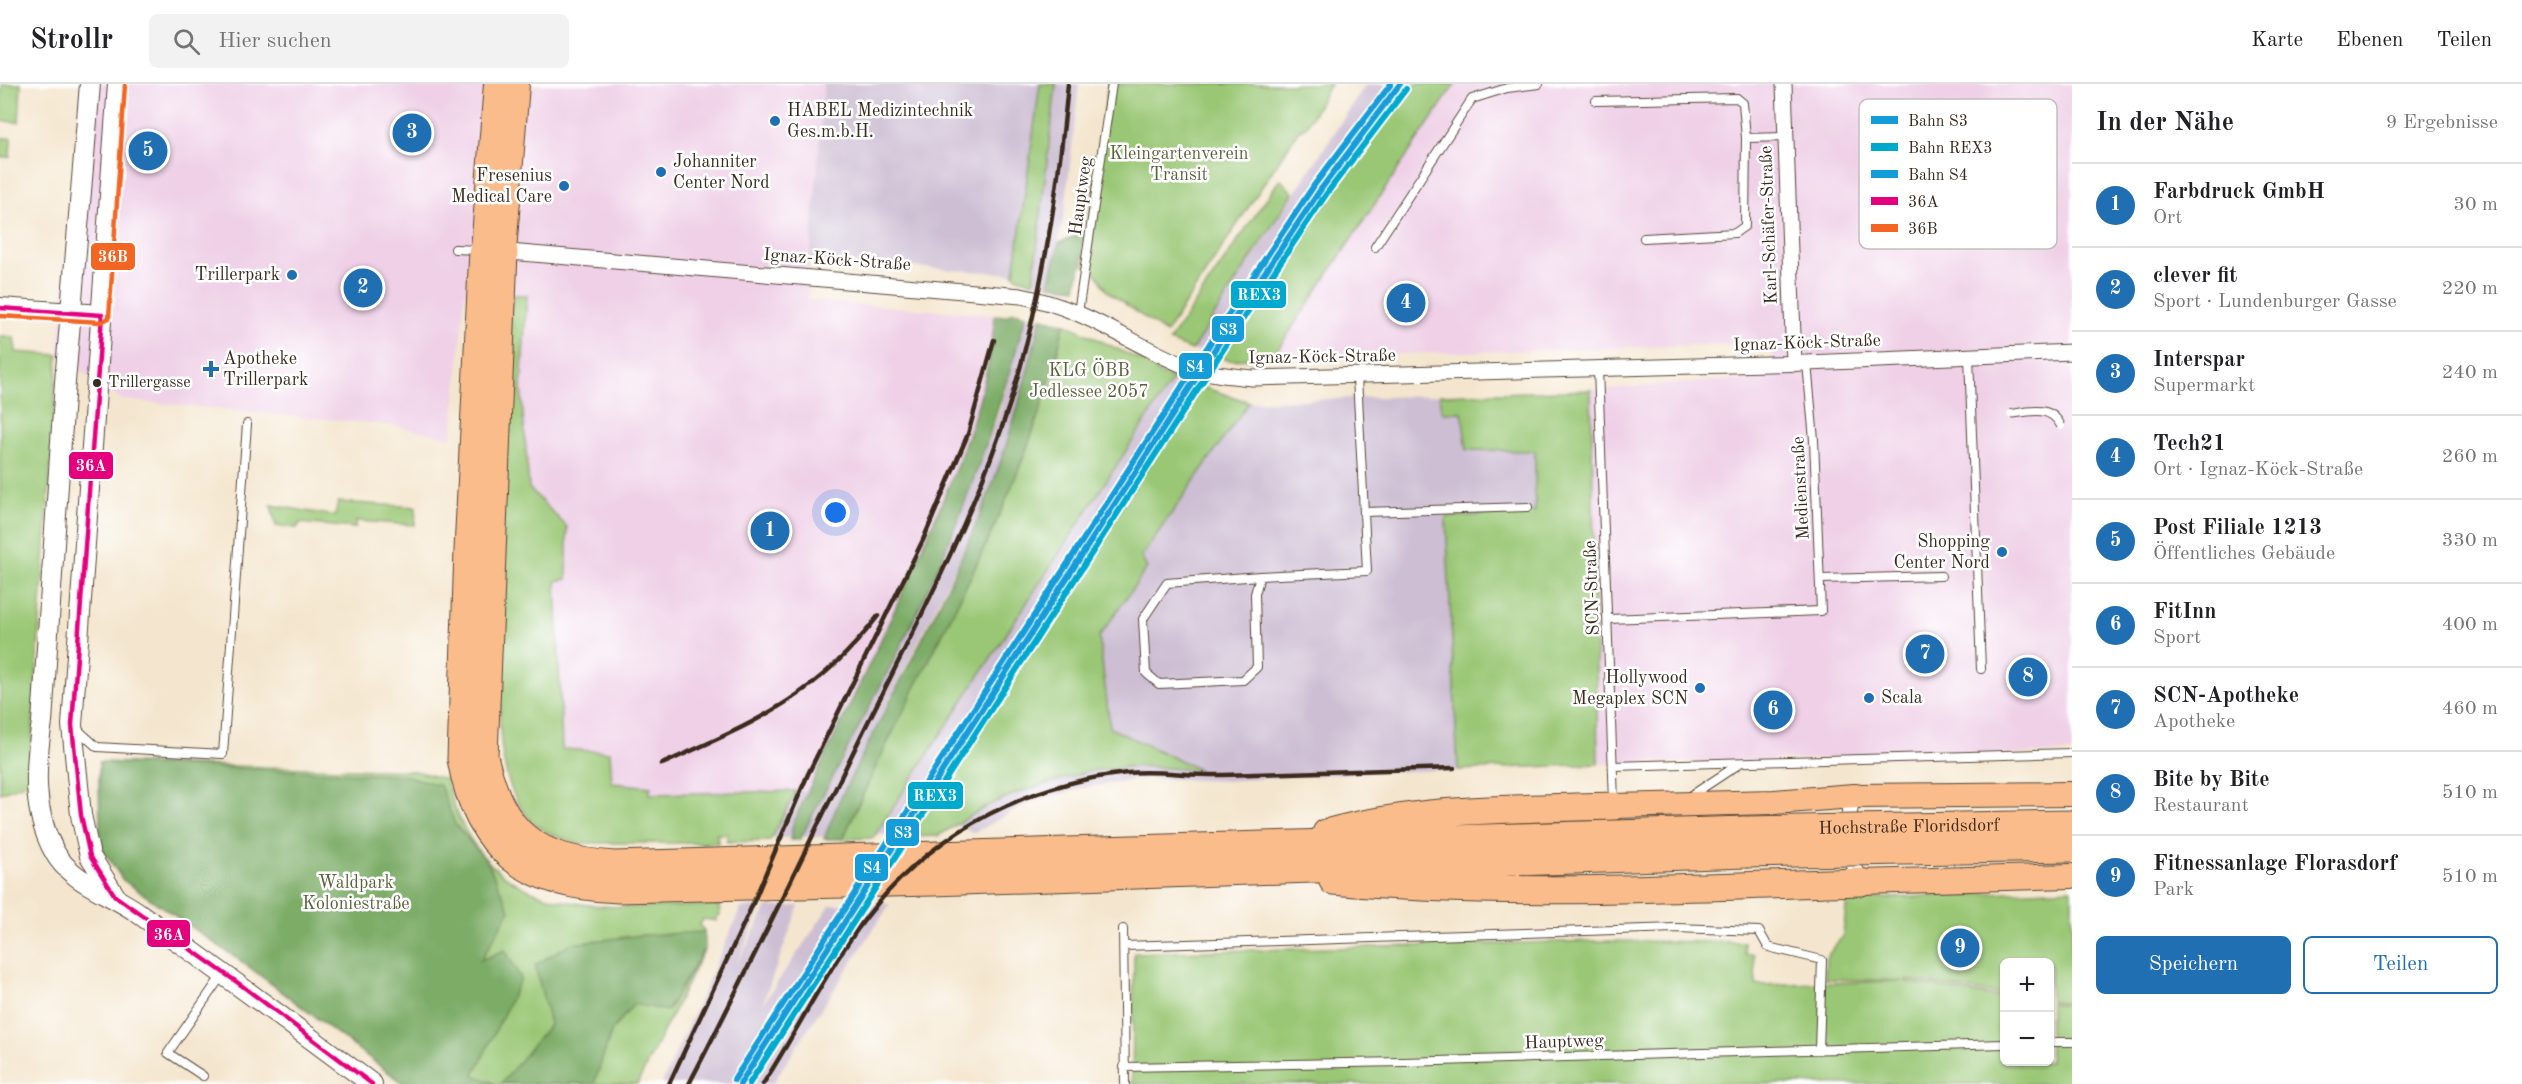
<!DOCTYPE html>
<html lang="de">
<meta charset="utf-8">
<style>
body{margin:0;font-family:"Old Standard TT",serif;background:#f2f2f2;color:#202124}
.controls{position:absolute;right:18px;bottom:18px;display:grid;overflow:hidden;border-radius:9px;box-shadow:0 2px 4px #0004}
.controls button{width:54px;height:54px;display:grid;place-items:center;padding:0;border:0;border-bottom:2px solid #e0e0e0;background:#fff;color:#202124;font:30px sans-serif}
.you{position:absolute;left:836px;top:429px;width:21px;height:21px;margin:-15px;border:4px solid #fff;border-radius:50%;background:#1a73e8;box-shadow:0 0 0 9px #1a73e833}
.badge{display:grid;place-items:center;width:39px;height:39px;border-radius:50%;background:#1f6fb2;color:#fff;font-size:20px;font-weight:700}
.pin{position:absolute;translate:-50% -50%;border:3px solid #fff;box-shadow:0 2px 6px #0006}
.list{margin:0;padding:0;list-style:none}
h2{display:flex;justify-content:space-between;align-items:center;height:78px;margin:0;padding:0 24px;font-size:26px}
h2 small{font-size:20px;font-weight:400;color:#757577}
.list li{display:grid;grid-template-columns:39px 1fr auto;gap:18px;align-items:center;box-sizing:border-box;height:84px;padding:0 24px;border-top:2px solid #e0e0e0}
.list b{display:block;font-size:22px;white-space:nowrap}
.list p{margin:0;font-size:20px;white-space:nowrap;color:#757577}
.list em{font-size:20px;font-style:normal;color:#757577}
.actions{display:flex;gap:12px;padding:18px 24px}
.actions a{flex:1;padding:14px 0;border:2px solid #1f6fb2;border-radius:9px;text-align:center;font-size:21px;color:#1f6fb2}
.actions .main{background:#1f6fb2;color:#fff}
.icon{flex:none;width:33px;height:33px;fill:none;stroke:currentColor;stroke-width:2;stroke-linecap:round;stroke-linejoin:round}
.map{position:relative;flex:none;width:2072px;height:1000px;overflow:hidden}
header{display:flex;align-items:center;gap:36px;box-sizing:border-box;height:84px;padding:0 30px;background:#fff;border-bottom:2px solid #e0e0e0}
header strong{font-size:28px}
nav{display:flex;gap:33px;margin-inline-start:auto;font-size:21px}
.search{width:420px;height:54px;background:#f2f2f2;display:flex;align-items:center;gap:15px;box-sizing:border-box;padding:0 21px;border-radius:9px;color:#757577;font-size:22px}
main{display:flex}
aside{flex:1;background:#fff}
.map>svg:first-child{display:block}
.built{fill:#efd0e7}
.industrial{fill:#cdbed3}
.green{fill:#9ac774;stroke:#6a7849;stroke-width:1.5}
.forest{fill:#7bac66;stroke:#5b6b42;stroke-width:1.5}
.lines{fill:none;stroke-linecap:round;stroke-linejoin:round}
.service-casing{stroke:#574638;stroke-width:10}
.minor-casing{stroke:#574638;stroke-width:17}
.tertiary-casing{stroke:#574638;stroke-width:22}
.primary-casing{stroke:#574638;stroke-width:26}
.motorway-casing{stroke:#574638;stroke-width:29}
.service{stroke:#fff;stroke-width:8}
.minor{stroke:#fff;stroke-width:15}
.tertiary{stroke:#fff;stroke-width:20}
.primary{stroke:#f9bc8a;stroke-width:24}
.motorway{stroke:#f9bc8a;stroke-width:27}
.rail{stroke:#3b2a1e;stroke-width:4.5}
.service-bridge-casing{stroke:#574638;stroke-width:10;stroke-linecap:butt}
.motorway-bridge-casing{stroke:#574638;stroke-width:29;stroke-linecap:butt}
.service-bridge{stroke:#fff;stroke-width:8}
.motorway-bridge{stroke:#f9bc8a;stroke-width:27}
.bus-1-casing{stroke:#fff;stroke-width:9}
.bus-2-casing{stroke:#fff;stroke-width:9}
.bus-1{stroke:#e5007d;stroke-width:4.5}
.bus-2{stroke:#f26522;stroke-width:4.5}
.rail-1-casing{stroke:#fff;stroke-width:10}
.rail-2-casing{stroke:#fff;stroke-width:10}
.rail-3-casing{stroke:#fff;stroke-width:10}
.rail-1{stroke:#159dd9;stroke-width:6}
.rail-2{stroke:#00a9ce;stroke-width:6}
.rail-3{stroke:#159dd9;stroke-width:6}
.poi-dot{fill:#1f6fb2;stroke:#fff;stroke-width:2}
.bus-dot{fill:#3b2a1e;stroke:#fff;stroke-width:2}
.labels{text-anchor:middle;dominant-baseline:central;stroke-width:5;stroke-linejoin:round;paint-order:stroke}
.bus-label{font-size:16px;fill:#3b2a1e;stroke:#fff;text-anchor:start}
.poi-label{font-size:18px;fill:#3b2a1e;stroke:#fff;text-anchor:start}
.park-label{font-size:18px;fill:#5c613c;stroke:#fff}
.street-label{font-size:18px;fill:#3b2a1e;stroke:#fff}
.key{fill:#fff;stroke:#c4bfbc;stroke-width:1.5}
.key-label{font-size:16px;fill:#3b2a1e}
.line-badge{stroke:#fff;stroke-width:2}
.badge-label{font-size:16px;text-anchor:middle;font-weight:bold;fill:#fff}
</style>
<header>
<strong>Strollr</strong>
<div class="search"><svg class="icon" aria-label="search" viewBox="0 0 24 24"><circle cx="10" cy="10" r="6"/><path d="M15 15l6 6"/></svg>Hier suchen</div>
<nav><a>Karte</a><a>Ebenen</a><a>Teilen</a></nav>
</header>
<main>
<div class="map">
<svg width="2072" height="1000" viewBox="0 0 2072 1000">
<rect width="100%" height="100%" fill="#fff"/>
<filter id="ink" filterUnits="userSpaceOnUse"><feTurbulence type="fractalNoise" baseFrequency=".0167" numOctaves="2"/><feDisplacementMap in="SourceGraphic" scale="12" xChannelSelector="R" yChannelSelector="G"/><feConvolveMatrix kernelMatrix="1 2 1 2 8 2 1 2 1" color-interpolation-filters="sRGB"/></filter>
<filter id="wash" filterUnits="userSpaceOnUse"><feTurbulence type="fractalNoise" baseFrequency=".008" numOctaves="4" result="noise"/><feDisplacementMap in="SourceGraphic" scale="24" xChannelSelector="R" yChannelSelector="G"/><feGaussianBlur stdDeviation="1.35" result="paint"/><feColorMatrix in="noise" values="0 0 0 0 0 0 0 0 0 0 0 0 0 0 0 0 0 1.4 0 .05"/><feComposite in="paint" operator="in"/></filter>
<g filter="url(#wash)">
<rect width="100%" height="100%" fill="#f4e6ce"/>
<!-- built -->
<path class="built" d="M81,0H824L807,216L995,231L991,274L966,362L904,511L808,707L649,710L651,703L612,699L610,668L562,665L556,497L567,443L529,404L521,303L527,211L465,210L452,354L390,341L122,316L58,271Z
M1455,0H2072V669L1598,680L1591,306L1771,293L1772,259L1272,274Z"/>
<!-- industrial -->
<path class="industrial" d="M824,0H1040L1014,190L810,176Z
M1056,0H1079L1065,125L1049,201L1033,198Z
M1366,0H1412L1314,127L1218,273L1192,266Z
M1026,231L1041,234L1019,322L997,388L964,466L839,717L825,753H801L867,629L944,470L1000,327Z
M1173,295L1199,302L912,750L875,751Z
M1440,311L1442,329L1462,328L1467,366H1535L1536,428L1446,433L1458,686L1374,688L1225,697L1146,694L1083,704L1029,719L973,749L954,740L987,722L1024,706L1089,687L1139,682L1198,686L1110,644L1099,553L1147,485L1141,473L1249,318Z
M796,707H808L793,740L791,754H771Z
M890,820L772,1000H662L741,824L761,823L735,884L767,823L799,822L762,921L830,821Z"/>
<!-- green -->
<path class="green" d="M2,0H21L19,38L0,37Z
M1040,0H1056L1033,198L1018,194L1014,190Z
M1108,0H1330L1306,43L1299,46L1166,249L1107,207L1092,182H1083Z
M1412,0H1455L1272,274L1229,276L1218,273L1314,127Z
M0,54H11L10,73H0Z
M1280,95L1293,109L1192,266L1169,257Z
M512,211H527L521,303L529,404L567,443V495L556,497L562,665L610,668L612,699L651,703L649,710L796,707L770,757L727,758V750H717L718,759H576C558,753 541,748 528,733C475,675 515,523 501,445Z
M1064,239L1142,277L1163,292L1173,295L873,754L843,755C916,583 1025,424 1064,239Z
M0,252L14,253L16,268L58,271L29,698L0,709Z
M1199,302L1249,318L1141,473L1147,484L1099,553L1110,644L1200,686L1139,682L1089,687L1014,710L987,722L938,752L910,753Z
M1591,306L1598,680L1458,686L1446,433L1535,428V367L1467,366L1462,328L1442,329L1440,311Z
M338,418L416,423L415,441L356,437L355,444L300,439L297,444L276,442L271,421L335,432Z
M99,678L415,687L446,695C482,841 600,824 719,821L720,831L717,832V837L703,835L700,841L704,848L705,864L637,1000H404L245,880L123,796L103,766L100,750Z
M2072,805V919L2050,917V878H2004V911L1907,896L1906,898L2004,914V978H2050V919L2072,921V1000H1132L1134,869L1598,857L1744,858L1745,870H1754L1756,901L1904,897L1825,895L1826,874L1843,851L1847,816Z"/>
<!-- forest -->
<path class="forest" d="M1087,147L1076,204L1049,201L1059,159Z
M1014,228L1026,231C1003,314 979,387 945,467C903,566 848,660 800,756H790L793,740L808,707C851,618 895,530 933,439C962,372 989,305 995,231L1005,232Z
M1041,234L1064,239C1025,424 916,583 843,755H824L839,717C893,609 955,501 997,388C1015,337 1028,286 1041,234Z
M99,678L407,692L440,701L455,740L487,777L510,826L481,876L505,866L521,894L474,991L496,1000H404L245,880L123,796L103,766L100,750Z
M704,848L705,864L667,927L634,920L612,946L594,1000H501L550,940L535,881L570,860L642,851Z"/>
</g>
<g filter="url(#ink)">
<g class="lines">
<!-- service casing -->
<g class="service-casing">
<path id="service" d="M1596,17L1737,14L1743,19L1746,54
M1644,154L1735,149L1745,142L1746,54L1785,53
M1375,163L1472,15L1507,4L1539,0
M455,165L478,166
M1078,229L1112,0
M1969,272L1981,585
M1598,285L1614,718
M1364,428L1528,423
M1260,492L1167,499L1143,535L1146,589L1159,600L1243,596L1257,583L1255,510L1260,492L1367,487L1357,293
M1821,495L1941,492
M1608,535L1821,527L1814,356L1807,279
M76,644L97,663L223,670L247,340
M1613,682L2072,669
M1689,713L1739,680
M1123,845L1125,1000
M1124,862L1676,844L1759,847L1768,863L1822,876L1819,966
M2050,958H2072
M1124,983L1404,978L2004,960
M203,992L168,969L222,891"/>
</g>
<!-- minor casing -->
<g class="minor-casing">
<path id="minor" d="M1784,0L1794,280
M498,167L1021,212C1085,224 1127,258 1185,282C1207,290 1230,292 1253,294L1807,279L2072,268
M1854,712C1844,730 1851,781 1861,798"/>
</g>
<!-- tertiary casing -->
<g class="tertiary-casing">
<path id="tertiary" d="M90,0L65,298L42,638C35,682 32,726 54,767C71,799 109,808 137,828C216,884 294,942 372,1000
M0,224L102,231
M115,812L90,772L81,731L72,641L118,0"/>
</g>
<!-- primary casing -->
<g class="primary-casing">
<path id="primary" d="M483,166L496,0
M504,168L517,0
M1614,722L1774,718L1854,712L2072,710
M1861,798L2072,792"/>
</g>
<!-- motorway casing -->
<g class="motorway-casing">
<path id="motorway" d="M483,166L468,466L461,675C477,767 527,802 618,805L934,798L1746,770
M504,168L484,672C502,751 535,775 614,781L1745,746
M1326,749C1419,723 1518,725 1614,722
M1333,797C1509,813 1685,803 1861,798"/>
</g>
<!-- service -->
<use href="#service" class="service"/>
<!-- minor -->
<use href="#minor" class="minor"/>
<!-- tertiary -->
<use href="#tertiary" class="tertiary"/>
<!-- primary -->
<use href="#primary" class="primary"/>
<!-- motorway -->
<use href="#motorway" class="motorway"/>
<!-- rail -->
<path class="rail" d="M662,680C752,640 817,613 878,532
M669,1000L751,824L808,690L923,456L968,350L994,256
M689,1000C749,885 805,767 862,650C916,542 973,435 1010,319C1042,215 1058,108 1068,0
M763,1000C802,940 831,875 877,820C940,745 1030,699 1127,689C1159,686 1191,692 1223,691C1300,688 1377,686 1454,684"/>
<!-- service-bridge casing -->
<g class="service-bridge-casing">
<path id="service-bridge" d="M2011,330C2030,327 2051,321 2061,342"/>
</g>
<!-- motorway-bridge casing -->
<g class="motorway-bridge-casing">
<g id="motorway-bridge">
<path id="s1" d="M1745,746L2072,740"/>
<path d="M1746,770L2072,764"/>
</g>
</g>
<!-- service-bridge -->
<use href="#service-bridge" class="service-bridge"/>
<!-- motorway-bridge -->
<use href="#motorway-bridge" class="motorway-bridge"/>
<!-- bus-1 casing -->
<g class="bus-1-casing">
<path id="bus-1" d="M0,224L102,231L72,641L81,731L90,772L115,812L241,901L372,1000"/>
</g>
<!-- bus-2 casing -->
<g class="bus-2-casing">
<path id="bus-2" d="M0,232L101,238L109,234L125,1"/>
</g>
<!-- bus-1 -->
<use href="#bus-1" class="bus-1"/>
<!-- bus-2 -->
<use href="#bus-2" class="bus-2"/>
<!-- rail-1 casing -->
<g class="rail-1-casing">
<path id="rail-1" d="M740,1000L1253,206L1321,105L1400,0"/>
</g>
<!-- rail-2 casing -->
<g class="rail-2-casing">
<path id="rail-2" d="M749,1000L1259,210L1327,109L1406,5"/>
</g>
<!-- rail-3 casing -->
<g class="rail-3-casing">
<path id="rail-3" d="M734,996L1247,202L1315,100L1391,0"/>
</g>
<!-- rail-1 -->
<use href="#rail-1" class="rail-1"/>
<!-- rail-2 -->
<use href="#rail-2" class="rail-2"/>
<!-- rail-3 -->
<use href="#rail-3" class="rail-3"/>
</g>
</g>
<!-- markers -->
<g class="poi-dot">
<circle cx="775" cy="37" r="6"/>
<circle cx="661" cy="88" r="6"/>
<circle cx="564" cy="102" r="6"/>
<circle cx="292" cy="191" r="6"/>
<path d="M208 276h6v6h6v6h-6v6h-6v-6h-6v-6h6z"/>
<circle cx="2002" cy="468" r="6"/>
<circle cx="1700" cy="604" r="6"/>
<circle cx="1869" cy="614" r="6"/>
</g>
<circle class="bus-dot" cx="97" cy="299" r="5"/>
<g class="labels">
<!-- bus labels -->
<g class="bus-label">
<text x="108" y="299">Trillergasse</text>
</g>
<!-- poi labels -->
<g class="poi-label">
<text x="787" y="27">HABEL Medizintechnik<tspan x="787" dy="21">Ges.m.b.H.</tspan></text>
<text x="673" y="78">Johanniter<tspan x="673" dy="21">Center Nord</tspan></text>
<text x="552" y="92" text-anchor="end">Fresenius<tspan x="552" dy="21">Medical Care</tspan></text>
<text x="280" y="191" text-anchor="end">Trillerpark</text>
<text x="223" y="275">Apotheke<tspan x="223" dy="21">Trillerpark</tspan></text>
<text x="1990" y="458" text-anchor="end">Shopping<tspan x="1990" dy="21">Center Nord</tspan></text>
<text x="1688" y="594" text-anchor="end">Hollywood<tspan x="1688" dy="21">Megaplex SCN</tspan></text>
<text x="1881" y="614">Scala</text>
</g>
<!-- park labels -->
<g class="park-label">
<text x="1179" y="70">Kleingartenverein<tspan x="1179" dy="21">Transit</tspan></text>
<text x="1089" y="287">KLG ÖBB<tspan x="1089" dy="21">Jedlessee 2057</tspan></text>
<text x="356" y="799">Waldpark<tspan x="356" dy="21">Koloniestraße</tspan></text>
</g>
<!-- street labels -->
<g class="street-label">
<text transform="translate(1081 112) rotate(-82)">Hauptweg</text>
<text transform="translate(1769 141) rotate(-92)">Karl-Schäfer-Straße</text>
<text transform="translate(837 176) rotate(4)">Ignaz-Köck-Straße</text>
<text transform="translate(1807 259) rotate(-2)">Ignaz-Köck-Straße</text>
<text transform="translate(1322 273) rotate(-1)">Ignaz-Köck-Straße</text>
<text transform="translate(1801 404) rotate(-93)">Medienstraße</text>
<text transform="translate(1592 504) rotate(-92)">SCN-Straße</text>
<text stroke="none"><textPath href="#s1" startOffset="164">Hochstraße Floridsdorf</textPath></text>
<text transform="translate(1564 958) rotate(-2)">Hauptweg</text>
</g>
</g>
<!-- legend -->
<rect x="1859" y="15" width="198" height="150" rx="9" class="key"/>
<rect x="1871" y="32" width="27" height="8" fill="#159dd9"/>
<rect x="1871" y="59" width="27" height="8" fill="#00a9ce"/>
<rect x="1871" y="86" width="27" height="8" fill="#159dd9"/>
<rect x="1871" y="113" width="27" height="8" fill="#e5007d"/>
<rect x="1871" y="140" width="27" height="8" fill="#f26522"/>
<g class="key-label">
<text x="1908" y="42">Bahn S3</text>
<text x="1908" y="69">Bahn REX3</text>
<text x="1908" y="96">Bahn S4</text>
<text x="1908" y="123">36A</text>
<text x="1908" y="150">36B</text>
</g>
<g class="line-badge">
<rect x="90" y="158" width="46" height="29" rx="6" fill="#f26522"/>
<rect x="1230" y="196" width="57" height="29" rx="6" fill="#00a9ce"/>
<rect x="1211" y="231" width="34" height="28" rx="6" fill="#159dd9"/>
<rect x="1178" y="268" width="35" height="28" rx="6" fill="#159dd9"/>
<rect x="68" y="367" width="46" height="29" rx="6" fill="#e5007d"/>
<rect x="907" y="697" width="57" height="29" rx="6" fill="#00a9ce"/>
<rect x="885" y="734" width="35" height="29" rx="6" fill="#159dd9"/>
<rect x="854" y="769" width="35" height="29" rx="6" fill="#159dd9"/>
<rect x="146" y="835" width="45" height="29" rx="6" fill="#e5007d"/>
</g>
<g class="badge-label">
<text x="113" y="178">36B</text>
<text x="1259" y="216">REX3</text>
<text x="1228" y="251">S3</text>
<text x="1195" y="288">S4</text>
<text x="91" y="387">36A</text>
<text x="935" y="717">REX3</text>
<text x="903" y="754">S3</text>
<text x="872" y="789">S4</text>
<text x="169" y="856">36A</text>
</g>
</svg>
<div class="controls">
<button>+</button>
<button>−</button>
</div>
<div class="you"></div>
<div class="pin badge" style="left:770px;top:447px">1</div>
<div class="pin badge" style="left:363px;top:204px">2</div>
<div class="pin badge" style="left:412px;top:49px">3</div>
<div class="pin badge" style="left:1406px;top:219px">4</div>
<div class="pin badge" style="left:148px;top:67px">5</div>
<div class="pin badge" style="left:1773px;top:626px">6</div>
<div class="pin badge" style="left:1925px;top:570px">7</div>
<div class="pin badge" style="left:2028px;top:593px">8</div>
<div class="pin badge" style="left:1960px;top:864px">9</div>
</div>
<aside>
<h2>In der Nähe<small>9 Ergebnisse</small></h2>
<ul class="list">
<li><span class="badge">1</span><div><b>Farbdruck GmbH</b><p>Ort</p></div><em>30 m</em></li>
<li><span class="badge">2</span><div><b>clever fit</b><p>Sport · Lundenburger Gasse</p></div><em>220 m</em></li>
<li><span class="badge">3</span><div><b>Interspar</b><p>Supermarkt</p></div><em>240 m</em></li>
<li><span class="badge">4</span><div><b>Tech21</b><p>Ort · Ignaz-Köck-Straße</p></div><em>260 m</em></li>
<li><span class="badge">5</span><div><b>Post Filiale 1213</b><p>Öffentliches Gebäude</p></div><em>330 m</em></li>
<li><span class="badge">6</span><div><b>FitInn</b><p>Sport</p></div><em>400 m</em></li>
<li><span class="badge">7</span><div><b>SCN-Apotheke</b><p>Apotheke</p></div><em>460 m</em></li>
<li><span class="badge">8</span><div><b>Bite by Bite</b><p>Restaurant</p></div><em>510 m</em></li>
<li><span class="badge">9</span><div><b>Fitnessanlage Florasdorf</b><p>Park</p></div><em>510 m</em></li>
</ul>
<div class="actions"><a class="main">Speichern</a><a>Teilen</a></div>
</aside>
</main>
